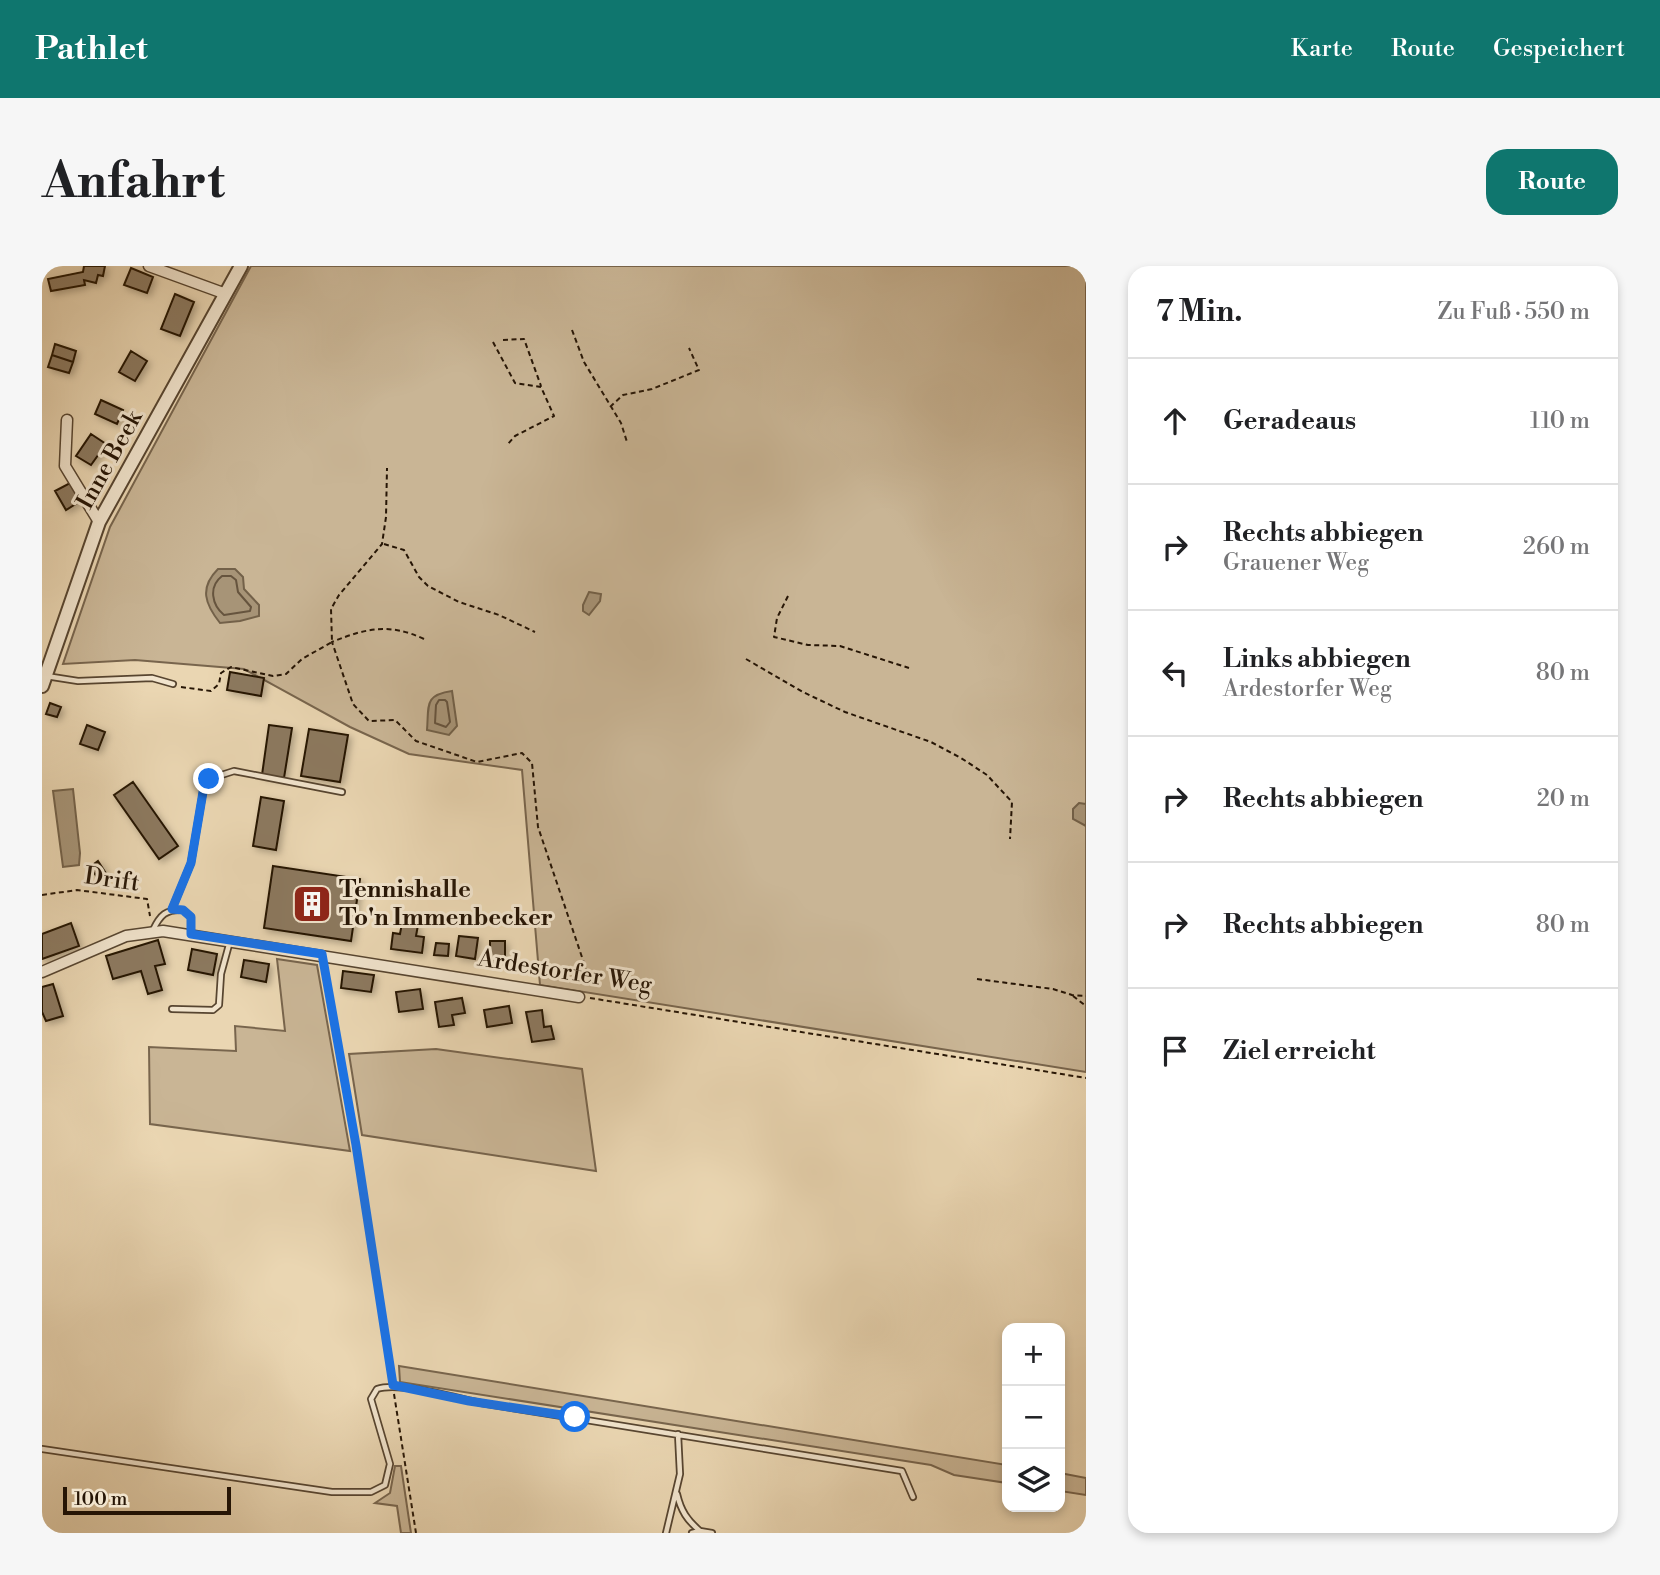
<!DOCTYPE html>
<html lang="de">
<meta charset="utf-8">
<style>
body{margin:0;font-family:"Libre Bodoni",serif;background:#f6f6f6;color:#202124}
.controls{position:absolute;right:21px;bottom:21px;display:grid;overflow:hidden;border-radius:14px;box-shadow:0 4px 10px #0003}
.controls button{width:63px;height:63px;display:grid;place-items:center;padding:0;border:0;border-bottom:2px solid #e0e0e0;background:#fff;color:#202124;font:35px sans-serif}
.scale{position:absolute;left:21px;bottom:18px;width:168px;box-sizing:border-box;padding-left:7px;border:4px solid #261505;border-top:0;font-size:19px;line-height:24px;white-space:nowrap;color:#261505;-webkit-text-stroke:5px #f1e4cd;paint-order:stroke}
.stop{position:absolute;width:21px;height:21px;margin:-16px;border:5px solid #1a73e8;border-radius:50%;background:#fff}
.stop.end{background:#1a73e8;border-color:#fff;box-shadow:0 2px 7px #0008}
.list{margin:0;padding:0;list-style:none}
h2{display:flex;justify-content:space-between;align-items:center;height:91px;margin:0;padding:0 28px;font-size:30px}
h2 small{font-size:23px;font-weight:400;color:#757577}
.list li{display:grid;grid-template-columns:46px 1fr auto;gap:21px;align-items:center;box-sizing:border-box;height:126px;padding:0 28px;border-top:2px solid #e0e0e0}
.list b{display:block;font-size:26px;white-space:nowrap}
.list p{margin:0;font-size:23px;white-space:nowrap;color:#757577}
.list em{font-size:23px;font-style:normal;color:#757577}
.icon{flex:none;width:38px;height:38px;fill:none;stroke:currentColor;stroke-width:2;stroke-linecap:round;stroke-linejoin:round}
.map{position:relative;flex:none;width:1044px;height:1267px;overflow:hidden;border-radius:21px}
header{display:flex;align-items:center;gap:42px;box-sizing:border-box;height:98px;padding:0 35px;background:#0f766e;color:#fff}
header strong{font-size:33px}
nav{display:flex;gap:38px;margin-inline-start:auto;font-size:24px}
.intro{display:flex;align-items:center;justify-content:space-between;box-sizing:border-box;height:168px;padding:0 42px}
h1{margin:0;font-size:49px}
.button{padding:18px 32px;border-radius:21px;background:#0f766e;color:#fff;font-size:24px;font-weight:700}
main{display:flex;gap:42px;padding:0 42px}
aside{flex:1;background:#fff;border-radius:21px;box-shadow:0 4px 10px #0003}
.map>svg:first-child{display:block}
.green{fill:#c9b595;stroke:#78654d;stroke-width:2}
.water{fill:#a79477;stroke:#736149;stroke-width:2}
.lines{fill:none;stroke-linecap:round;stroke-linejoin:round}
.shore{stroke:#66543e;stroke-width:2}
.building{fill:#8c795f;stroke:#261505;stroke-width:2;filter:url(#shadow)}
.service-casing{stroke:#574530;stroke-width:8}
.minor-casing{stroke:#574530;stroke-width:13}
.tertiary-casing{stroke:#574530;stroke-width:16}
.path{stroke:#261505;stroke-width:2;stroke-dasharray:5 3.5;stroke-linecap:butt}
.service{stroke:#f1e4cd;stroke-width:4.5}
.minor{stroke:#f1e4cd;stroke-width:10}
.tertiary{stroke:#f1e4cd;stroke-width:12}
.route{stroke:#1a73e8;stroke-width:9}
.labels{text-anchor:middle;dominant-baseline:central;stroke-width:6;stroke-linejoin:round;paint-order:stroke}
.street-label{font-size:24px;fill:#261505;stroke:#f1e4cd}
.poi-label{font-size:24px;font-weight:bold;fill:#261505;stroke:#f1e4cd;text-anchor:start}
</style>
<header>
<strong>Pathlet</strong>
<nav><a>Karte</a><a>Route</a><a>Gespeichert</a></nav>
</header>
<div class="intro"><h1>Anfahrt</h1><a class="button">Route</a></div>
<main>
<div class="map">
<svg width="1044" height="1267" viewBox="0 0 1044 1267">
<defs>
<filter id="shadow"><feDropShadow dx="3" dy="3" stdDeviation="3.5" flood-color="#0004"/></filter>
</defs>
<rect width="100%" height="100%" fill="#ead6b2"/>
<filter id="stains"><feTurbulence type="fractalNoise" baseFrequency=".00286" numOctaves="4"/><feColorMatrix values="0 0 0 0 .2 0 0 0 0 .09 0 0 0 0 .02 0 0 0 .5 -.17"/></filter>
<radialGradient id="worn" r=".72"><stop offset=".6" stop-color="#630" stop-opacity="0"/><stop offset="1" stop-color="#630" stop-opacity=".3"/></radialGradient>
<!-- green -->
<path class="green" d="M209,0H1044V806L498,719L480,504L367,488L308,461L202,403L93,394L21,398L68,261Z
M235,693L275,699L308,885L108,858L107,781L194,785L193,760L243,765Z
M394,783L540,803L554,905L320,869L307,788Z
M357,1100L965,1199V1217L912,1209L889,1199L358,1116Z
M353,1200H359L369,1267H359L355,1240L333,1237L348,1227Z
M1018,1207L1044,1212V1229L1018,1225Z"/>
<!-- water -->
<path class="water" d="M176,303H193L201,311L202,323L217,339V350L198,355L178,357C163,338 157,322 176,303Z
M547,326L559,328L558,335L547,349L541,345V339Z
M410,425L415,460L407,469L385,464C387,439 382,429 410,425Z
M31,523L38,587L37,599L21,601L11,525Z
M1037,537L1044,538V560L1031,553V543Z"/>
<g class="lines">
<!-- shore -->
<path class="shore" d="M180,310H189L194,314L196,326L209,341L208,345L182,349C170,339 166,321 180,310Z
M397,434H403L405,436L408,456L404,461L393,457L394,439Z"/>
</g>
<!-- building -->
<path class="building" d="M42,0H63L61,10L56,9L54,17L42,14L43,19L9,25L6,13L41,6Z
M89,2L111,11L105,27L82,19Z
M133,28L152,36L138,70L119,63Z
M13,78L34,85L31,96L10,89Z
M89,85L105,95L93,115L77,106Z
M10,89L31,96L27,107L6,101Z
M59,134L81,144L75,158L53,148Z
M49,168L64,178L49,199L34,190Z
M30,216L40,234L24,244L13,225Z
M188,406L222,412L219,430L185,424Z
M8,437L19,441L15,451L4,448Z
M45,459L63,466L56,484L38,478Z
M227,459L250,462L242,512L220,509Z
M267,463L306,469L298,516L259,510Z
M91,516L136,580L117,593L72,529Z
M219,531L242,535L234,584L211,580Z
M56,595L65,609L57,614L48,601Z
M231,600L318,613L309,675L222,662Z
M29,657L37,680L0,693V668Z
M360,657L376,659L374,670L382,671L380,687L349,683L351,667L358,668Z
M417,670L436,672L433,693L414,690Z
M116,674L123,698L113,700L120,724L106,728L99,705L71,713L64,690Z
M448,675H463V697H448Z
M394,677L407,678L406,690L392,689Z
M150,683L175,688L171,709L146,704Z
M202,694L227,698L224,716L199,711Z
M301,705L332,709L329,726L299,722Z
M11,718L21,750L4,755L0,746V721Z
M378,723L381,743L357,746L354,726Z
M420,732L423,747L410,749L412,759L397,761L393,736Z
M467,740L470,757L445,761L442,744Z
M500,744L502,761L509,760L512,773L490,776L484,746Z"/>
<g class="lines">
<!-- service casing -->
<g class="service-casing">
<path id="service" d="M4,410L36,415L110,412L131,418
M130,643L149,597L161,526L167,513L192,505L300,526
M111,664C118,649 124,643 141,644L149,651V668
M130,743L171,744L177,739L179,708L188,675
M0,1183L290,1226H329L343,1219L348,1198L329,1133L335,1123C357,1115 413,1132 439,1137C579,1159 719,1182 860,1205L871,1231
M635,1228C639,1245 645,1254 658,1265
M624,1267L638,1208L636,1168
M650,1267L658,1265L670,1267"/>
</g>
<!-- minor casing -->
<g class="minor-casing">
<path id="minor" d="M107,0L184,28
M25,154L23,200L57,256
M0,706L84,670L121,665L537,731"/>
</g>
<!-- tertiary casing -->
<g class="tertiary-casing">
<path id="tertiary" d="M0,420L57,256L199,0"/>
</g>
<!-- path -->
<path class="path" d="M530,64L542,96L579,157L585,176
M461,74L482,73L499,120
M451,76L473,117L499,121L512,150L473,170L466,178
M568,141L581,129L610,123L657,104L647,82
M342,278L362,284L377,311L386,320L417,336L457,349L493,366
M746,330L735,352L732,371L766,379L798,380L867,402
M382,373C348,357 324,362 290,376L311,438L327,455L353,454L374,475L435,496L480,487L490,497L496,561L544,703
M704,393L761,426L803,446L889,476L919,492L945,509L970,536L968,573
M139,421L169,425L177,418L179,407L189,401L231,410L244,408L260,393L290,376L289,343L297,329L340,278L344,251L345,202
M0,629L35,624L105,633L108,650
M283,703L314,879L350,1112
M935,713L1011,723L1030,729L1044,730
M1031,730L1044,740
M548,732L1044,812
M352,1128L374,1267"/>
<!-- service -->
<use href="#service" class="service"/>
<!-- minor -->
<use href="#minor" class="minor"/>
<!-- tertiary -->
<use href="#tertiary" class="tertiary"/>
</g>
<g class="lines">
<!-- route -->
<path class="route" d="M167,513L161,526L149,597L130,643L141,644L149,651V668L280,688L314,879L351,1119L427,1135L533,1151"/>
</g>
<!-- icons -->
<defs>
<g id="building-square" transform="scale(2.0125)"><rect x="-9" y="-9" width="18" height="18" rx="4" fill="#8f2418" stroke="#f1e4cd"/><path d="M-4-6H4V6H1V3H-1V6H-4ZM-2.5-4.3h1.7v1.8h-1.7ZM.8-4.3h1.7v1.8H.8ZM-2.5-1h1.7V.8h-1.7ZM.8-1h1.7V.8H.8Z" fill="#fff"/></g>
</defs>
<g fill-rule="evenodd">
<use href="#building-square" x="270" y="638"/>
</g>
<g class="labels">
<!-- street labels -->
<g class="street-label">
<text transform="translate(68 194) rotate(-61)">Inne Beek</text>
<text transform="translate(70 614) rotate(8)">Drift</text>
<text transform="translate(523 706) rotate(9)">Ardestorfer Weg</text>
</g>
<!-- poi labels -->
<g class="poi-label">
<text x="297" y="624">Tennishalle<tspan x="297" dy="28">To'n Immenbecker</tspan></text>
</g>
</g>
<rect width="100%" height="100%" filter="url(#stains)"/>
<rect width="100%" height="100%" fill="url(#worn)"/>
</svg>
<div class="controls">
<button>+</button>
<button>−</button>
<button><svg class="icon" aria-label="layers" viewBox="0 0 24 24"><path d="M12 4l9 5-9 5-9-5zM3 14l9 5 9-5"/></svg></button>
</div>
<div class="scale">100 m</div>
<div class="stop" style="left:533px;top:1151px"></div>
<div class="stop end" style="left:167px;top:513px"></div>
</div>
<aside>
<h2>7 Min.<small>Zu Fuß · 550 m</small></h2>
<ul class="list">
<li><svg class="icon" aria-label="ahead" viewBox="0 0 24 24"><path d="M12 20V5M6 11l6-6 6 6"/></svg><div><b>Geradeaus</b></div><em>110 m</em></li>
<li><svg class="icon" aria-label="right" viewBox="0 0 24 24"><path d="M7 20v-9h11M14 6l5 5-5 5"/></svg><div><b>Rechts abbiegen</b><p>Grauener Weg</p></div><em>260 m</em></li>
<li><svg class="icon" aria-label="left" viewBox="0 0 24 24"><path d="M17 20v-9H6M10 6l-5 5 5 5"/></svg><div><b>Links abbiegen</b><p>Ardestorfer Weg</p></div><em>80 m</em></li>
<li><svg class="icon" aria-label="right" viewBox="0 0 24 24"><path d="M7 20v-9h11M14 6l5 5-5 5"/></svg><div><b>Rechts abbiegen</b></div><em>20 m</em></li>
<li><svg class="icon" aria-label="right" viewBox="0 0 24 24"><path d="M7 20v-9h11M14 6l5 5-5 5"/></svg><div><b>Rechts abbiegen</b></div><em>80 m</em></li>
<li><svg class="icon" aria-label="arrive" viewBox="0 0 24 24"><path d="M6 21V4h12l-3 4 3 4H6"/></svg><div><b>Ziel erreicht</b></div></li>
</ul>
</aside>
</main>
